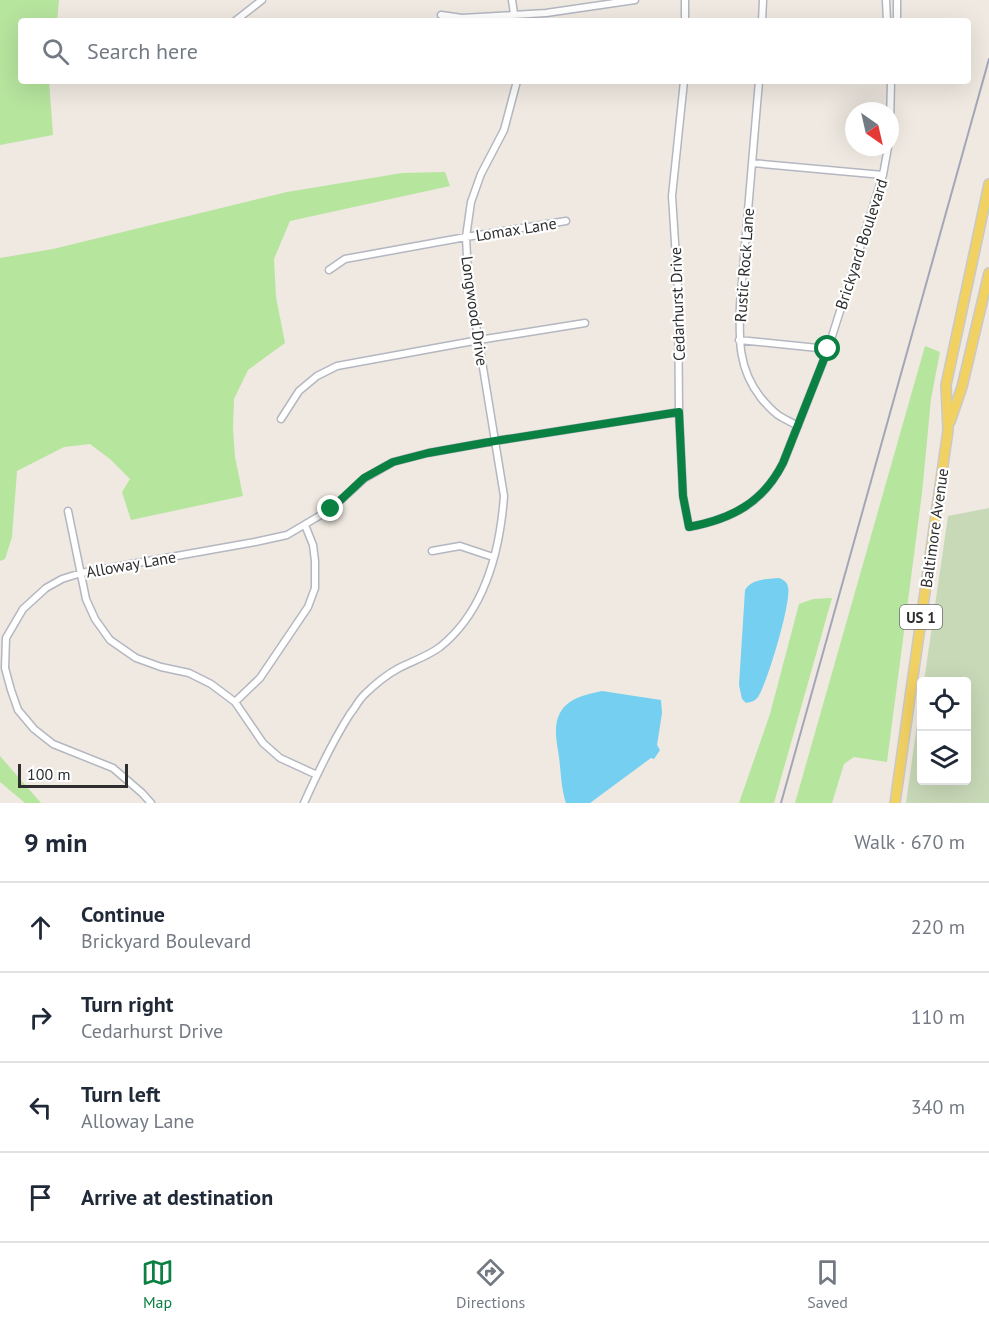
<!DOCTYPE html>
<meta charset="utf-8">
<style>
body{margin:0;font-family:"PT Sans",sans-serif;background:#f6f6f7;color:#1f2937}
.controls{position:absolute;right:18px;bottom:18px;display:grid;overflow:hidden;border-radius:6px;box-shadow:0 6px 24px #0002}
.controls button{width:54px;height:54px;display:grid;place-items:center;padding:0;border:0;border-bottom:2px solid #e0e1e3;background:#fff;color:#1f2937;font:30px sans-serif}
.compass{position:absolute;left:845px;top:102px;width:54px;height:54px;border-radius:50%;background:#fff;box-shadow:0 6px 24px #0002;rotate:146deg}
.scale{position:absolute;left:18px;bottom:15px;width:110px;box-sizing:border-box;padding-left:6px;border:3px solid #2e2e2e;border-top:0;font-size:16px;line-height:21px;white-space:nowrap;color:#2e2e2e;-webkit-text-stroke:4px #fff;paint-order:stroke}
.stop{position:absolute;width:18px;height:18px;margin:-14px;border:4px solid #0b8043;border-radius:50%;background:#fff}
.stop.end{background:#0b8043;border-color:#fff;box-shadow:0 2px 6px #0008}
.list{margin:0;padding:0;list-style:none}
h2{display:flex;justify-content:space-between;align-items:center;height:78px;margin:0;padding:0 24px;font-size:26px}
h2 small{font-size:20px;font-weight:400;color:#747a83}
.list li{display:grid;grid-template-columns:39px 1fr auto;gap:18px;align-items:center;box-sizing:border-box;height:90px;padding:0 24px;border-top:2px solid #e0e1e3}
.list b{display:block;font-size:22px;white-space:nowrap}
.list p{margin:0;font-size:20px;white-space:nowrap;color:#747a83}
.list em{font-size:20px;font-style:normal;color:#747a83}
.icon{flex:none;width:33px;height:33px;fill:none;stroke:currentColor;stroke-width:2;stroke-linecap:round;stroke-linejoin:round}
.map{position:relative;flex:none;width:989px;height:803px;overflow:hidden}
.search{position:absolute;background:#fff;box-shadow:0 6px 24px #0002;left:18px;right:18px;top:18px;height:66px;display:flex;align-items:center;gap:15px;box-sizing:border-box;padding:0 21px;border-radius:6px;color:#747a83;font-size:22px}
.sheet{height:438px;background:#fff}
nav{display:flex;justify-content:space-around;align-items:center;box-sizing:border-box;height:84px;border-top:2px solid #e0e1e3;background:#fff;font-size:16px;color:#747a83}
nav a{display:grid;justify-items:center;gap:3px}
nav .on{color:#0b8043}
.map>svg:first-child{display:block}
.green{fill:#b6e59e}
.cemetery{fill:#c8d9b8}
.water{fill:#75cff0}
.lines{fill:none;stroke-linecap:round;stroke-linejoin:round}
.minor-casing{stroke:#b4b7c1;stroke-width:9}
.primary-casing{stroke:#c9c9c9;stroke-width:12}
.minor{stroke:#fff;stroke-width:6}
.primary{stroke:#f2d163;stroke-width:9}
.rail{stroke:#a3a6b8;stroke-width:2}
.route{stroke:#0b8043;stroke-width:8}
.labels{text-anchor:middle;dominant-baseline:central;stroke-width:4.5;stroke-linejoin:round;paint-order:stroke}
.shield{fill:#fff;stroke:#6d6d6d;stroke-width:1.5}
.shield-label{font-size:15px;font-weight:bold;fill:#2e2e2e}
.street-label{font-size:16px;fill:#2e2e2e;stroke:#fff}
</style>
<div class="map">
<svg width="989" height="803" viewBox="0 0 989 803">
<rect width="100%" height="100%" fill="#efe9e1"/>
<!-- green -->
<path class="green" d="M0,0H59L57,21H21V81H49L53,135L0,145Z
M445,172L450,186L290,221L274,259L276,297L285,343L248,370L234,399L233,428L235,457L243,496L131,520L122,492L130,479L110,459L90,444L64,447L17,471L12,537L5,559L0,561V258L53,249L287,192L402,173Z
M925,346L940,352L931,399L922,493L887,762L854,757L844,764L832,803H795Z
M832,598L774,803H739L770,714L799,604L813,599Z
M0,756L41,803H25L0,782Z"/>
<!-- cemetery -->
<path class="cemetery" d="M989,508V803H906L921,696L922,780H966V682L924,681L948,516Z"/>
<!-- water -->
<path class="water" d="M779,578C784,580 787,582 788,587C792,601 767,684 758,697C755,701 751,702 746,703L742,699L739,685L745,590C751,579 767,579 779,578Z
M602,691L661,700L662,713L657,745L660,750L654,759L651,758L590,803H566C561,788 561,772 559,757C558,749 556,741 556,733C555,702 578,696 602,691Z"/>
<g class="lines">
<!-- minor casing -->
<g class="minor-casing">
<path id="minor" d="M512,0L515,21
M685,0V21
M886,0L887,21
M441,15L462,18L546,13L635,0
M235,21L262,0
M762,21L763,0
M897,21V0
M684,81L672,196L678,289L679,412L683,496L689,527C732,519 763,503 783,463L828,349L883,175L888,147
M759,81L740,305C739,340 738,369 761,398C766,404 771,410 778,415C784,419 791,422 798,426
M890,124L891,81
M752,163L883,175
M329,270L345,259L466,237L566,221
M739,340L828,349
M281,419L299,391L317,376L337,366L479,340L585,323
M68,511L86,599L95,619L110,640L136,658L161,667L189,673L211,684L235,702L263,743L280,758L317,775
M432,551L460,546L493,557
M235,702L260,678L308,607L315,588V561L313,545L305,525
M151,803L142,793L113,768L53,744L34,729L18,710L11,690L5,668L6,638L23,609L46,588L62,579L81,573L255,542L287,535L331,509L365,478L393,462L428,453L495,441L679,412
M304,803C318,772 332,742 350,714C355,708 358,701 364,695C374,685 386,675 399,668C413,661 428,656 440,647C485,611 500,550 504,496L468,276L466,237L471,202L481,174L504,130L517,81"/>
</g>
<!-- primary casing -->
<g class="primary-casing">
<path id="primary" d="M950,422L962,387L989,273
M895,803L948,430L946,385L989,184"/>
</g>
<!-- minor -->
<use href="#minor" class="minor"/>
<!-- primary -->
<use href="#primary" class="primary"/>
<!-- rail -->
<path class="rail" d="M781,803L989,59"/>
</g>
<g class="lines">
<!-- route -->
<path class="route" d="M331,509L364,478L393,462L428,453L495,441L679,412L683,496L689,527C731,519 763,503 783,463L828,349"/>
</g>
<g class="labels">
<!-- shield labels -->
<rect class="shield" x="900" y="605" width="42" height="24" rx="4.5"/>
<g class="shield-label">
<text x="921" y="617">US 1</text>
</g>
<!-- street labels -->
<g class="street-label">
<text transform="translate(516 229) rotate(-9)">Lomax Lane</text>
<text transform="translate(861 244) rotate(-72)">Brickyard Boulevard</text>
<text transform="translate(744 265) rotate(-86)">Rustic Rock Lane</text>
<text transform="translate(677 304) rotate(-92)">Cedarhurst Drive</text>
<text transform="translate(475 311) rotate(82)">Longwood Drive</text>
<text transform="translate(934 528) rotate(-82)">Baltimore Avenue</text>
<text transform="translate(131 564) rotate(-10)">Alloway Lane</text>
</g>
</g>
</svg>
<div class="controls">
<button><svg class="icon" aria-label="locate" viewBox="0 0 24 24"><circle cx="12" cy="12" r="6"/><path d="M12 2v4M12 18v4M2 12h4M18 12h4"/></svg></button>
<button><svg class="icon" aria-label="layers" viewBox="0 0 24 24"><path d="M12 4l9 5-9 5-9-5zM3 14l9 5 9-5"/></svg></button>
</div>
<svg class="compass" viewBox="-18 -18 36 36"><path d="M0-13l5 13h-10z" fill="#e53935"/><path d="M0 13l5-13h-10z" fill="#747a83"/></svg>
<div class="scale">100 m</div>
<div class="stop" style="left:828px;top:349px"></div>
<div class="stop end" style="left:331px;top:509px"></div>
<div class="search"><svg class="icon" aria-label="search" viewBox="0 0 24 24"><circle cx="10" cy="10" r="6"/><path d="M15 15l6 6"/></svg>Search here</div>
</div>
<section class="sheet">
<h2>9 min<small>Walk · 670 m</small></h2>
<ul class="list">
<li><svg class="icon" aria-label="ahead" viewBox="0 0 24 24"><path d="M12 20V5M6 11l6-6 6 6"/></svg><div><b>Continue</b><p>Brickyard Boulevard</p></div><em>220 m</em></li>
<li><svg class="icon" aria-label="right" viewBox="0 0 24 24"><path d="M7 20v-9h11M14 6l5 5-5 5"/></svg><div><b>Turn right</b><p>Cedarhurst Drive</p></div><em>110 m</em></li>
<li><svg class="icon" aria-label="left" viewBox="0 0 24 24"><path d="M17 20v-9H6M10 6l-5 5 5 5"/></svg><div><b>Turn left</b><p>Alloway Lane</p></div><em>340 m</em></li>
<li><svg class="icon" aria-label="arrive" viewBox="0 0 24 24"><path d="M6 21V4h12l-3 4 3 4H6"/></svg><div><b>Arrive at destination</b></div></li>
</ul>
</section>
<nav>
<a class="on"><svg class="icon" aria-label="map" viewBox="0 0 24 24"><path d="M3 6l6-2 6 2 6-2v14l-6 2-6-2-6 2zM9 4v14M15 6v14"/></svg>Map</a>
<a><svg class="icon" aria-label="directions" viewBox="0 0 24 24"><path d="M12 3l9 9-9 9-9-9zM9 14v-3h6M13 9l2 2-2 2"/></svg>Directions</a>
<a><svg class="icon" aria-label="saved" viewBox="0 0 24 24"><path d="M7 4h10v16l-5-4-5 4z"/></svg>Saved</a>
</nav>
